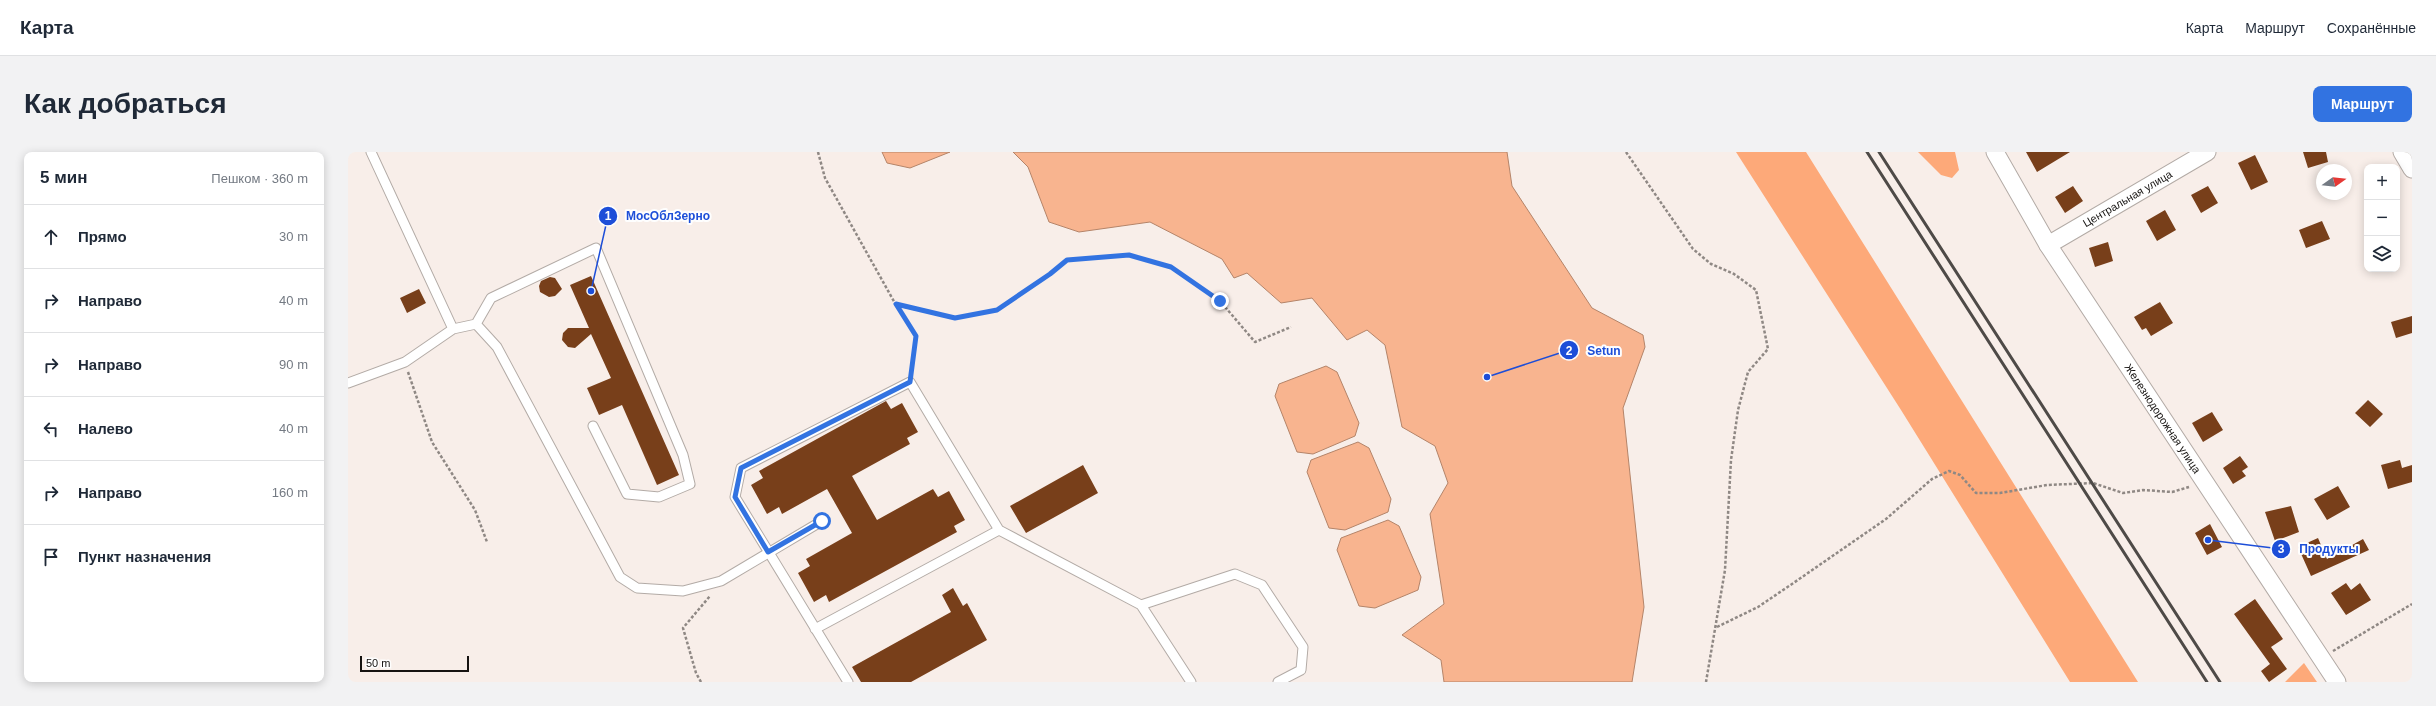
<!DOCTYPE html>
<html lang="ru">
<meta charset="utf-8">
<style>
body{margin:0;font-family:Arial,sans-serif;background:#f2f2f3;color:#1f2937}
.controls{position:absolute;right:12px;top:12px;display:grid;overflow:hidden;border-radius:8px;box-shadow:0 2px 10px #0003}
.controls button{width:36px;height:36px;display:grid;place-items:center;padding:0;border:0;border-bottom:1px solid #e0e1e3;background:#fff;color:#1f2937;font:20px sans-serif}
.compass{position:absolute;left:1968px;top:12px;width:36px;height:36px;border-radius:50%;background:#fff;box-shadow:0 2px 10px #0003;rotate:75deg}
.scale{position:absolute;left:12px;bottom:10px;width:109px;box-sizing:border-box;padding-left:4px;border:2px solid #161311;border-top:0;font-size:11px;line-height:14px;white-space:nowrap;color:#161311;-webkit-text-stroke:3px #fefefe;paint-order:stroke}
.stop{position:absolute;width:12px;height:12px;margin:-9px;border:3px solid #3273e1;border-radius:50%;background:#fff}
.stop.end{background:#3273e1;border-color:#fff;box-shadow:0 1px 4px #0008}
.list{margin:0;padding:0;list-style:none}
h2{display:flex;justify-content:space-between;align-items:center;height:52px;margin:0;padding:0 16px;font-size:17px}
h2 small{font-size:13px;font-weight:400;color:#747a83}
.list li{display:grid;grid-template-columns:26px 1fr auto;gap:12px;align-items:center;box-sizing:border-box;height:64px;padding:0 16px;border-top:1px solid #e0e1e3}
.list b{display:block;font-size:15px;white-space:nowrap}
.list em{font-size:13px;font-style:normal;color:#747a83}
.icon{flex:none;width:22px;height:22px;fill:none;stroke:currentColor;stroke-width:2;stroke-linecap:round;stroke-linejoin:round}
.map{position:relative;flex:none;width:2064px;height:530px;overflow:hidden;border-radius:8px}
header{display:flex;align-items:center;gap:24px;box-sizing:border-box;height:56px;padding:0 20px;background:#fff;border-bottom:1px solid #e0e1e3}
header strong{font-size:19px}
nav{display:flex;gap:22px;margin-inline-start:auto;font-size:14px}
.intro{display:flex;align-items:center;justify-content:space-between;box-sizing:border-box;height:96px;padding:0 24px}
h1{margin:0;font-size:28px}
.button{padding:10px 18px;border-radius:8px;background:#3273e1;color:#fff;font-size:14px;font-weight:700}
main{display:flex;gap:24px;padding:0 24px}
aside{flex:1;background:#fff;border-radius:8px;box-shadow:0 2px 10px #0003}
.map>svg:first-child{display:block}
.forest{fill:#fda979}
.water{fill:#f8b48f;stroke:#b48469}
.building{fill:#783f1a}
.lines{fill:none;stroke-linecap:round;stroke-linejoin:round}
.lane-casing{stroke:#b3aba6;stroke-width:11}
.street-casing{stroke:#b3aba6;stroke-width:19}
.path{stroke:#8f8884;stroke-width:2.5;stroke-dasharray:3 2;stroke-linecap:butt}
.lane{stroke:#fff;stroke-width:9}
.street{stroke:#fff;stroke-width:17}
.rail{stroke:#4e4a47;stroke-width:3}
.route{stroke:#3273e1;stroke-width:5}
.labels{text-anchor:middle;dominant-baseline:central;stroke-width:4;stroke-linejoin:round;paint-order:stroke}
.street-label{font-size:11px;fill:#161311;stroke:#fefefe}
.leader{fill:none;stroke:#1d4ed8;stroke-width:1.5}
.callout-dot{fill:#1d4ed8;stroke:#fefefe;stroke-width:1.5}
.mark-label{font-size:12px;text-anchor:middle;font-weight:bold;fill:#fff}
.callout-label{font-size:12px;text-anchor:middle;font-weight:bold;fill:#1d4ed8;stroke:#fefefe;stroke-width:4;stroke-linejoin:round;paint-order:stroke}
</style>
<header>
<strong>Карта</strong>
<nav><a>Карта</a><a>Маршрут</a><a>Сохранённые</a></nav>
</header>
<div class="intro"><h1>Как добраться</h1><a class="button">Маршрут</a></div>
<main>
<aside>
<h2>5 мин<small>Пешком · 360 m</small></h2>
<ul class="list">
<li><svg class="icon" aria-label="ahead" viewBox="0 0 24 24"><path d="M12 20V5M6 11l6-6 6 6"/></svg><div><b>Прямо</b></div><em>30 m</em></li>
<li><svg class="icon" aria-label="right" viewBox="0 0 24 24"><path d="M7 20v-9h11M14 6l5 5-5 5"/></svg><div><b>Направо</b></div><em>40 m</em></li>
<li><svg class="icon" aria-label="right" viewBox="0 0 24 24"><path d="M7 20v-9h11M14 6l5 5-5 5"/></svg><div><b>Направо</b></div><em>90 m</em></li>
<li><svg class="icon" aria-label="left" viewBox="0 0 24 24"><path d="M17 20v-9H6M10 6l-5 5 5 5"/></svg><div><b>Налево</b></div><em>40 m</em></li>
<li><svg class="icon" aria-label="right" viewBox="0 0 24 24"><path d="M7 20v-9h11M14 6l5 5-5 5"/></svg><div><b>Направо</b></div><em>160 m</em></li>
<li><svg class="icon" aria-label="arrive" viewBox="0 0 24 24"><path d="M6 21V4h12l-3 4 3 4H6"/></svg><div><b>Пункт назначения</b></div></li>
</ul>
</aside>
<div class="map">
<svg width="2064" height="530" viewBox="0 0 2064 530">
<rect width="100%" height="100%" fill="#f8eee9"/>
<!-- forest -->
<path class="forest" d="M1388,0H1458L1790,530H1722L1553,258Z
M1570,0H1607L1611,18L1604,26L1593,23Z
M1956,511L1969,530H1937Z"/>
<!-- water -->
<path class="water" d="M534,0H602L562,16L539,11Z
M665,0H1159L1164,34L1244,156L1295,183L1297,195L1275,256L1296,455L1284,530H1096L1093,508L1054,483L1096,452L1082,362L1100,331L1087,294L1054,275L1037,193L1019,178L999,188L964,146L933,151L899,121L886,126L874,107L802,70L731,80L701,70L680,15Z
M978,214L989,220L1011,271L1007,284L965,302L949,300L927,244L931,232Z
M1010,290L1021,296L1043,347L1040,360L997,378L981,376L959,320L963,308Z
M1040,368L1051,374L1073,425L1070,438L1027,456L1011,454L989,398L993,386Z"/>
<!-- building -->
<path class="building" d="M1678,0H1722L1689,20Z
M1955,0H1978L1980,10L1960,16Z
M1907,3L1920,30L1903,38L1890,11Z
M1725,34L1735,49L1717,61L1707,45Z
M1860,34L1870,51L1853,61L1843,43Z
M1817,58L1828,78L1809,89L1798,69Z
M1974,69L1982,87L1958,96L1951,78Z
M1760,90L1765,109L1747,115L1741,96Z
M243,124L331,323L309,333L274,253L251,263L239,236L263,226L243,182L227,196L220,195L214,188L215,181L220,176H241L222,133Z
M202,125L207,126L214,137L207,144L201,145L192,140L191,134L193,129Z
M71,137L78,151L59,161L52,146Z
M1812,150L1825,171L1803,184L1798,176L1794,178L1786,165Z
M2064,164V181L2048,186L2043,170Z
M2020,248L2035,262L2022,275L2007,261Z
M538,249L543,257L554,251L570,280L559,286L562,292L504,324L529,368L585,337L590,345L601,339L617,368L606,374L609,380L481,450L478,443L466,450L450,421L462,414L458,407L504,381L479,337L434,362L431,355L419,362L403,333L415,326L411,319Z
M1864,260L1875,278L1855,290L1844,271Z
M1892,304L1900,315L1894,319L1898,324L1885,332L1875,316Z
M2052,308L2054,316L2064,313V330L2040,337L2033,313Z
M735,313L750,341L678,381L662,354Z
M1990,334L2002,355L1979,368L1966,347Z
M1943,354L1951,380L1927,389L1917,360Z
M1862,372L1874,395L1859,403L1847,381Z
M1970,386L1979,407L2015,387L2021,398L1963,424L1950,395Z
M1998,431L2003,438L2012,431L2023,448L1998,463L1983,441Z
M605,436L615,454L619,451L639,488L563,530H513L504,515L603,460L594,443Z
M1907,447L1935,487L1923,495L1939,517L1921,530L1913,519L1922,512L1886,462Z"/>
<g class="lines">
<!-- lane casing -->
<g class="lane-casing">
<path id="lane" d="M23,0L105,177
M128,172L143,146L248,96L335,303L342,332L311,345L279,342L245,274
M0,231L57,210L105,177L128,172L149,195L272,425L289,436L335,439L373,429L474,369
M651,378L793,453L843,530
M793,453L887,422L914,433L955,495L953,518L930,530
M467,477L651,378L562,230L393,316L387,345L500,530"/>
</g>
<!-- street casing -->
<g class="street-casing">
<g id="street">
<path id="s1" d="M1647,0L1700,93L1989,530"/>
<path d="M2054,0L2064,17"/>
<path id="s2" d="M1700,93L1859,0"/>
</g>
</g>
<!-- path -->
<path class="path" d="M470,0L477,26L548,153L607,166L649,158L702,122L719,108L781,103L823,115L872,149L907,190L943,175
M1278,0L1345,97L1363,112L1386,122L1408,138L1420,197L1400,220L1390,258L1383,308L1377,418L1358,530
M549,153L568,184L563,220
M60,220L84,290L127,358L139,390
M1369,475L1410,455L1444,432L1538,367L1584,327L1601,319L1612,323L1628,341H1652L1699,333L1745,331L1775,341L1795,338L1824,340L1841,335
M1985,499L2064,452
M353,530L348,521L335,476L362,444"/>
<!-- lane -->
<use href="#lane" class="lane"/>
<!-- street -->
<use href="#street" class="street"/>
<!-- rail -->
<path class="rail" d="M1519,0L1859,530
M1531,0L1872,530"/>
</g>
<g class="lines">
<!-- route -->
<path class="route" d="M474,369L420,400L387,345L393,316L562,230L568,184L548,152L607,166L649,158L702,122L719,108L781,103L823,115L872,149"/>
</g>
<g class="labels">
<!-- street labels -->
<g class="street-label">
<text stroke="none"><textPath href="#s2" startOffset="92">Центральная улица</textPath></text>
<text stroke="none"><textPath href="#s1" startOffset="315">Железнодорожная улица</textPath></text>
</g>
</g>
<!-- callouts -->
<path class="leader" d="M243 139L260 64M1139 225L1221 198M1860 388L1933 397"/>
<g class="callout-dot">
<circle cx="243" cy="139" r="4"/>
<circle cx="1139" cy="225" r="4"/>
<circle cx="1860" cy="388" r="4"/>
<circle cx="260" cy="64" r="10"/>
<circle cx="1221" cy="198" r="10"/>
<circle cx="1933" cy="397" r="10"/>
</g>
<g class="mark-label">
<text x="260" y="68">1</text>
<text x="1221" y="203">2</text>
<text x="1933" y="401">3</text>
</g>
<g class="callout-label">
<text x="320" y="68">МосОблЗерно</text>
<text x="1256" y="203">Setun</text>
<text x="1981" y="401">Продукты</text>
</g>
</svg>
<div class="controls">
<button>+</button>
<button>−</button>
<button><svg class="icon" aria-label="layers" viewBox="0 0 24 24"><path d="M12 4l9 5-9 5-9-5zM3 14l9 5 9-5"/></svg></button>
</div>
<svg class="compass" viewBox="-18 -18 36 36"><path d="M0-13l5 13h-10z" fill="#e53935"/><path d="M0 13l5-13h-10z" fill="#747a83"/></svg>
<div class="scale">50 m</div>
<div class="stop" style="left:474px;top:369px"></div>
<div class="stop end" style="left:872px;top:149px"></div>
</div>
</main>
